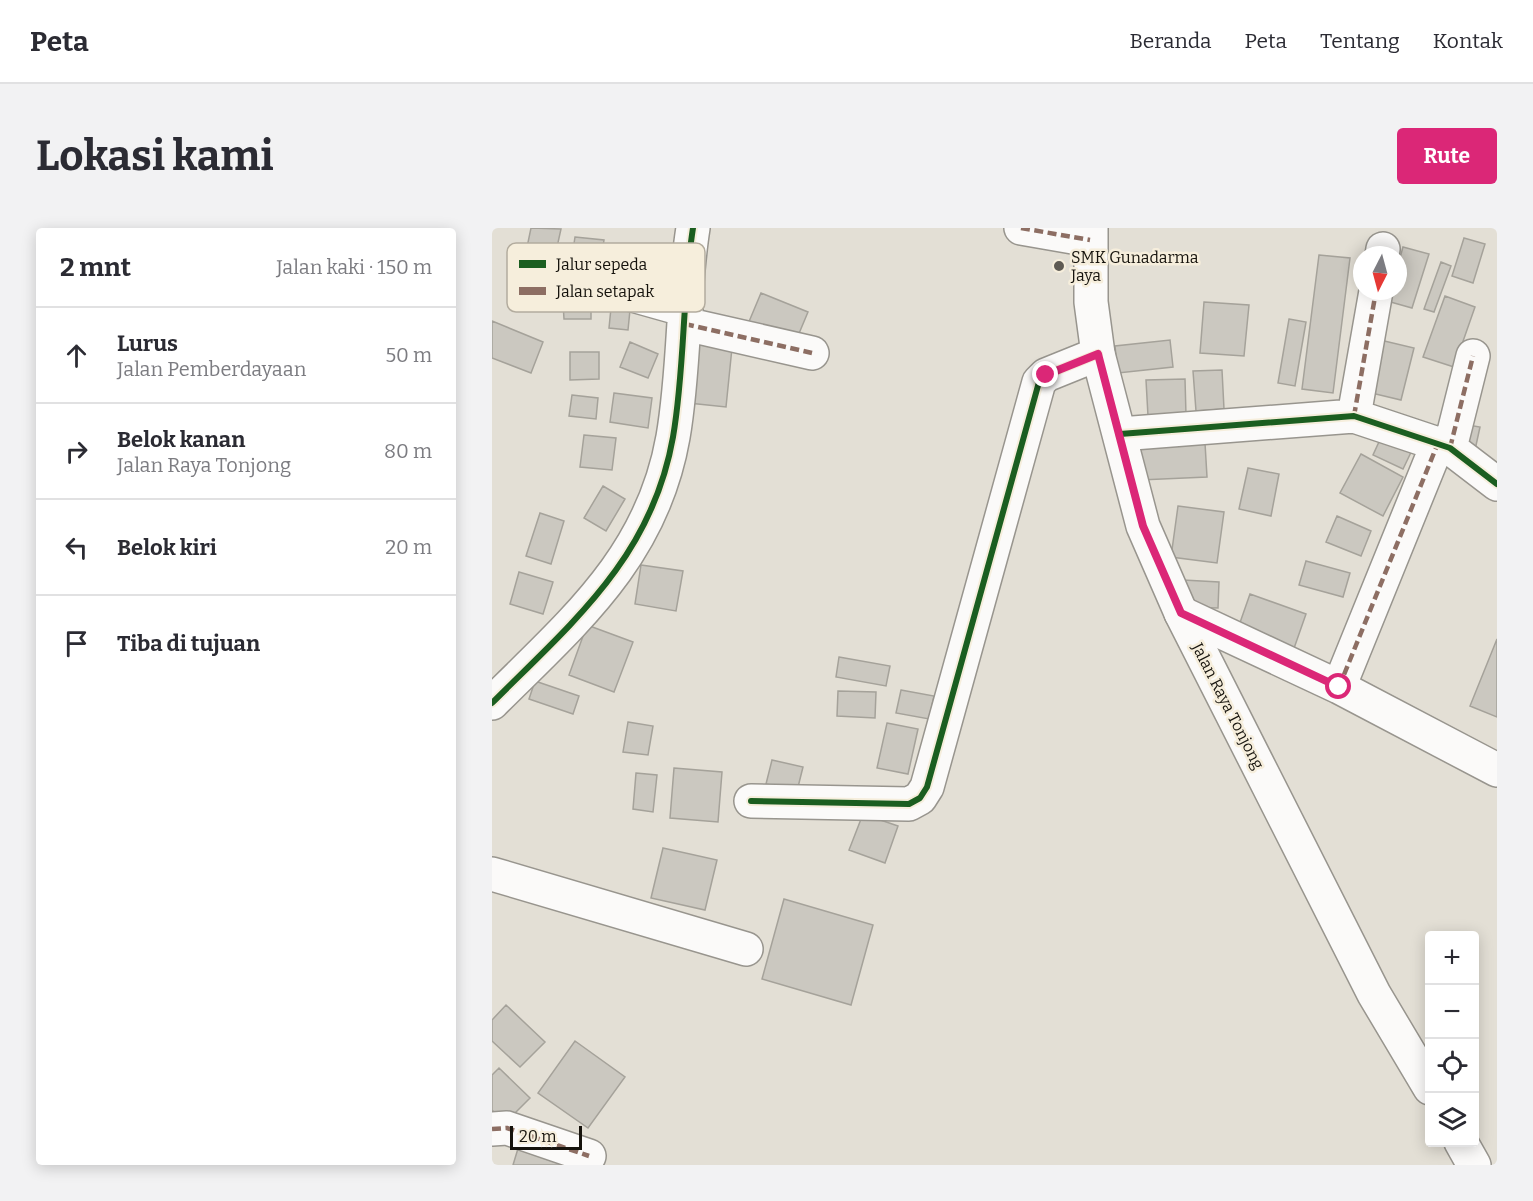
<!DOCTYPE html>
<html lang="id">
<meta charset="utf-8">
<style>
body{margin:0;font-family:Bitter,serif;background:#f2f2f3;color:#2b2b33}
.controls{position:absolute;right:18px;bottom:18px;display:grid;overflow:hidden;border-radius:6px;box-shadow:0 3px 15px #0003}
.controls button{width:54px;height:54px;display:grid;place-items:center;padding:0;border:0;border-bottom:2px solid #e1e1e2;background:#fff;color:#2b2b33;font:30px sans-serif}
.compass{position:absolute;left:861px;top:18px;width:54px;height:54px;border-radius:50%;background:#fff;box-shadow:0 3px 15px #0003;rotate:186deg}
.scale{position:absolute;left:18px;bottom:15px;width:72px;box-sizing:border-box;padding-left:6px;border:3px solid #16130d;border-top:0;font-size:16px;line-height:21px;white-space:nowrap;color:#16130d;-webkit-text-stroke:4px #f6eedc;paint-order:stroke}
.stop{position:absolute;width:18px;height:18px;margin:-14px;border:4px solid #db2777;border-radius:50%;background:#fff}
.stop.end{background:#db2777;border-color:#fff;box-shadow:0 2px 6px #0008}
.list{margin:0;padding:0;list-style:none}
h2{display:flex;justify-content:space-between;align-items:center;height:78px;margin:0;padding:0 24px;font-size:26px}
h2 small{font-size:20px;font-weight:400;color:#7c7c81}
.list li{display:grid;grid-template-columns:39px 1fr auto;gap:18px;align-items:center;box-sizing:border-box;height:96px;padding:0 24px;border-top:2px solid #e1e1e2}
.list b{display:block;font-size:22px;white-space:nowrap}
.list p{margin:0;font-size:20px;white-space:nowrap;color:#7c7c81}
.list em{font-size:20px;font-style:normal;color:#7c7c81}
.icon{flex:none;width:33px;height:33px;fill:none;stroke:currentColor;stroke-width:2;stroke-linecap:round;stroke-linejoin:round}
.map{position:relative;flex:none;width:1005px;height:937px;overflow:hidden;border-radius:6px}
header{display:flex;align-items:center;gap:36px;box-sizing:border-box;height:84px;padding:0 30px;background:#fff;border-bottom:2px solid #e1e1e2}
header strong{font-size:28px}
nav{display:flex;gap:33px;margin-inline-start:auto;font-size:21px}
.intro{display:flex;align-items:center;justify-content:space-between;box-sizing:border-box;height:144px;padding:0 36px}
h1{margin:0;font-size:42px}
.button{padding:15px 27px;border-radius:6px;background:#db2777;color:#fff;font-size:21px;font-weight:700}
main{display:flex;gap:36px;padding:0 36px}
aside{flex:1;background:#fff;border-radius:6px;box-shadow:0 3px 15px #0003}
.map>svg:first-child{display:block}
.building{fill:#cbc8c0;stroke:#a5a29a;stroke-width:1.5}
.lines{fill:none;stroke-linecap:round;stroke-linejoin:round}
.minor-casing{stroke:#98958e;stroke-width:36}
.major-casing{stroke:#98958e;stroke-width:36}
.minor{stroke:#fbfaf9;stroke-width:33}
.major{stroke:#fbfaf9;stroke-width:33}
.quiet{stroke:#8d6e63;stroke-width:4.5;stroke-dasharray:9 4.5;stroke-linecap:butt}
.cycleway-casing{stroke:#f6eedc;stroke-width:10}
.cycleway{stroke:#1b5e20;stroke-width:6}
.route{stroke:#db2777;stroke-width:8}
.poi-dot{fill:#5e5a53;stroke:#f6eedc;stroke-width:2}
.labels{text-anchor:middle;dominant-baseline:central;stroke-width:5;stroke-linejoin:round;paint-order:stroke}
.poi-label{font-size:16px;fill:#16130d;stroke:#f6eedc;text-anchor:start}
.street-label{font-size:16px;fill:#16130d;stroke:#f6eedc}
.key{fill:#f6eedc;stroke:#b3ac9e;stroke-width:1.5}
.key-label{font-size:16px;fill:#16130d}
</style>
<header>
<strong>Peta</strong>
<nav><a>Beranda</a><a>Peta</a><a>Tentang</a><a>Kontak</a></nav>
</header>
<div class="intro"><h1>Lokasi kami</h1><a class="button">Rute</a></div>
<main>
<aside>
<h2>2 mnt<small>Jalan kaki · 150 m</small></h2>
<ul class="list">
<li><svg class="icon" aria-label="ahead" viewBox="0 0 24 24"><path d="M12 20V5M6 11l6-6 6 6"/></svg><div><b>Lurus</b><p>Jalan Pemberdayaan</p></div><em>50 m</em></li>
<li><svg class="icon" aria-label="right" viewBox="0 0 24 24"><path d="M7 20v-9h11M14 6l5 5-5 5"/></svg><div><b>Belok kanan</b><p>Jalan Raya Tonjong</p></div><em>80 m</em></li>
<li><svg class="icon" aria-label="left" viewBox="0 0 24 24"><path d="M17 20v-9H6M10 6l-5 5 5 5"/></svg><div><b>Belok kiri</b></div><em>20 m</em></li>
<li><svg class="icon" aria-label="arrive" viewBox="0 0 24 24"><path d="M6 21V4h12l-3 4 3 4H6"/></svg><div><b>Tiba di tujuan</b></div></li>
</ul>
</aside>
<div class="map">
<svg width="1005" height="937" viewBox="0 0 1005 937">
<rect width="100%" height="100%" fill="#e3dfd5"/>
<!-- building -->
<path class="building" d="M39,0L69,1L52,78L24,72Z
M83,9L112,12L105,60L76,56Z
M972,10L993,16L981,55L960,48Z
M911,19L937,26L920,80L895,73L898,63H906V37Z
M827,27L858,30L841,165L810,161Z
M949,34L959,38L942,84L932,81Z
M269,65L316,84L303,115L256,96Z
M953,68L983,79L962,139L931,129Z
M120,70L139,72L136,102L117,100Z
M712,74L757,77L752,128L708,125Z
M71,75H99V91H72Z
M797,91L814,94L803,158L786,155Z
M0,93L51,114L39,145L0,130Z
M194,105L241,110L234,179L187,174Z
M884,111L922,120L909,172L871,163Z
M678,112L681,139L626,145L623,118Z
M138,114L166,126L156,150L128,139Z
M78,124H107V151L78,152Z
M730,142L732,181L704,183L701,143Z
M693,151L694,187L656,188L654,152Z
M122,165L160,170L156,200L118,194Z
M80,167L106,170L104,191L77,188Z
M976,197L988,199L983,222L971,219Z
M892,203L923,216L911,241L881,227Z
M92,207L124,210L120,242L88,239Z
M713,215L715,249L648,252L646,218Z
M869,226L911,249L891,288L848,265Z
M756,240L787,246L779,288L747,281Z
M111,258L133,271L114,303L92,290Z
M686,278L732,284L725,335L679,329Z
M48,285L72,293L59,336L34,328Z
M845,288L879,303L869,328L834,314Z
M814,333L858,345L851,369L807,357Z
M149,337L191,343L184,383L143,376Z
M27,344L61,354L51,386L18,376Z
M691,352L727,354L726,380L689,379Z
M758,366L814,386L800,426L744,406Z
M95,397L141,414L122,464L77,447Z
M1005,411V489L978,478Z
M347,429L398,438L394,458L344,449Z
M43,453L87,468L81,486L37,471Z
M409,462L442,468L437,491L404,485Z
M346,463L384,464L383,490L345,488Z
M136,494L161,498L156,527L131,524Z
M395,495L426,501L416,546L385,540Z
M280,532L311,539L305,563L274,556Z
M182,540L230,544L226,594L178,590Z
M144,545L165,547L161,584L141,581Z
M371,586L406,598L393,635L357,622Z
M171,620L225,632L213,682L159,670Z
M292,671L381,697L359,777L270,751Z
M14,777L53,814L28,839L0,813V792Z
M83,813L133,849L96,900L46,865Z
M7,840L38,870L13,895L0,882V847Z
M28,914L100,937H21Z"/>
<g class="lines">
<!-- minor casing -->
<g class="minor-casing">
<path id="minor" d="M529,0L598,12
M890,27L891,21
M130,64L194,82
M193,96L320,125
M862,188L884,63
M628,206L862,188L958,220L1005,256
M958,220L981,128
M689,385L847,459L1005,542
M847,459L946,215
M0,475C81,394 160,329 181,209C193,140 190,69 201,0
M259,573L417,576L428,570L435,559L547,154L554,147L606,126
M0,646L254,721
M0,901L15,900L97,928"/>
</g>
<!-- major casing -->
<g class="major-casing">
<path id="major" d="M599,0V74L606,126L651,298L689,385L882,766L938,860
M969,914L982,937"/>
</g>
<!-- minor -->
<use href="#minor" class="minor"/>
<!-- major -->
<use href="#major" class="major"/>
<!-- quiet -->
<path class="quiet" d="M529,0L598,12
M890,27L891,21
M130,64L194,82
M193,96L320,125
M862,188L884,63
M958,220L981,128
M847,459L946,215
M0,901L15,900L97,928"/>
<!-- cycleway casing -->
<g class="cycleway-casing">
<path id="cycleway" d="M628,206L862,188L958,220L1005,256
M0,475C81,394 160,329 181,209C193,140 190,69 201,0
M259,573L417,576L428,570L435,559L547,154L554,147L606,126"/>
</g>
<!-- cycleway -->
<use href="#cycleway" class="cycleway"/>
</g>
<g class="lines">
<!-- route -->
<path class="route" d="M554,147L606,126L651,298L689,385L847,459"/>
</g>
<!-- markers -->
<circle class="poi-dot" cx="567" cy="38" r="6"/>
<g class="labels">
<!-- poi labels -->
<g class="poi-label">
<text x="579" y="29">SMK Gunadarma<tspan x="579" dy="18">Jaya</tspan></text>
</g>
<!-- street labels -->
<g class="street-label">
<text transform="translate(736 478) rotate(63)">Jalan Raya Tonjong</text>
</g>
</g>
<!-- legend -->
<rect x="15" y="15" width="198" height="69" rx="9" class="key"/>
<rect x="27" y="32" width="27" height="8" fill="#1b5e20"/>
<rect x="27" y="59" width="27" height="8" fill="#8d6e63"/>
<g class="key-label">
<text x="64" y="42">Jalur sepeda</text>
<text x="64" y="69">Jalan setapak</text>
</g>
</svg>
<div class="controls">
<button>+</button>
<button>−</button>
<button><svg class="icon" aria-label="locate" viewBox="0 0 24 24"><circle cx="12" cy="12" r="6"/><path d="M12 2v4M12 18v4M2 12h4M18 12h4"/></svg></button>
<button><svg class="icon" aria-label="layers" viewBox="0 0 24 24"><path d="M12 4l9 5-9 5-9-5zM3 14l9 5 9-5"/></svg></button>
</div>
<svg class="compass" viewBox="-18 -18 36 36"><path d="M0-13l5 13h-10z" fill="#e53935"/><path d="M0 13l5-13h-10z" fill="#7c7c81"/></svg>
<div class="scale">20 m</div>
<div class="stop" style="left:847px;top:459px"></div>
<div class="stop end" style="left:554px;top:147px"></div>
</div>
</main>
